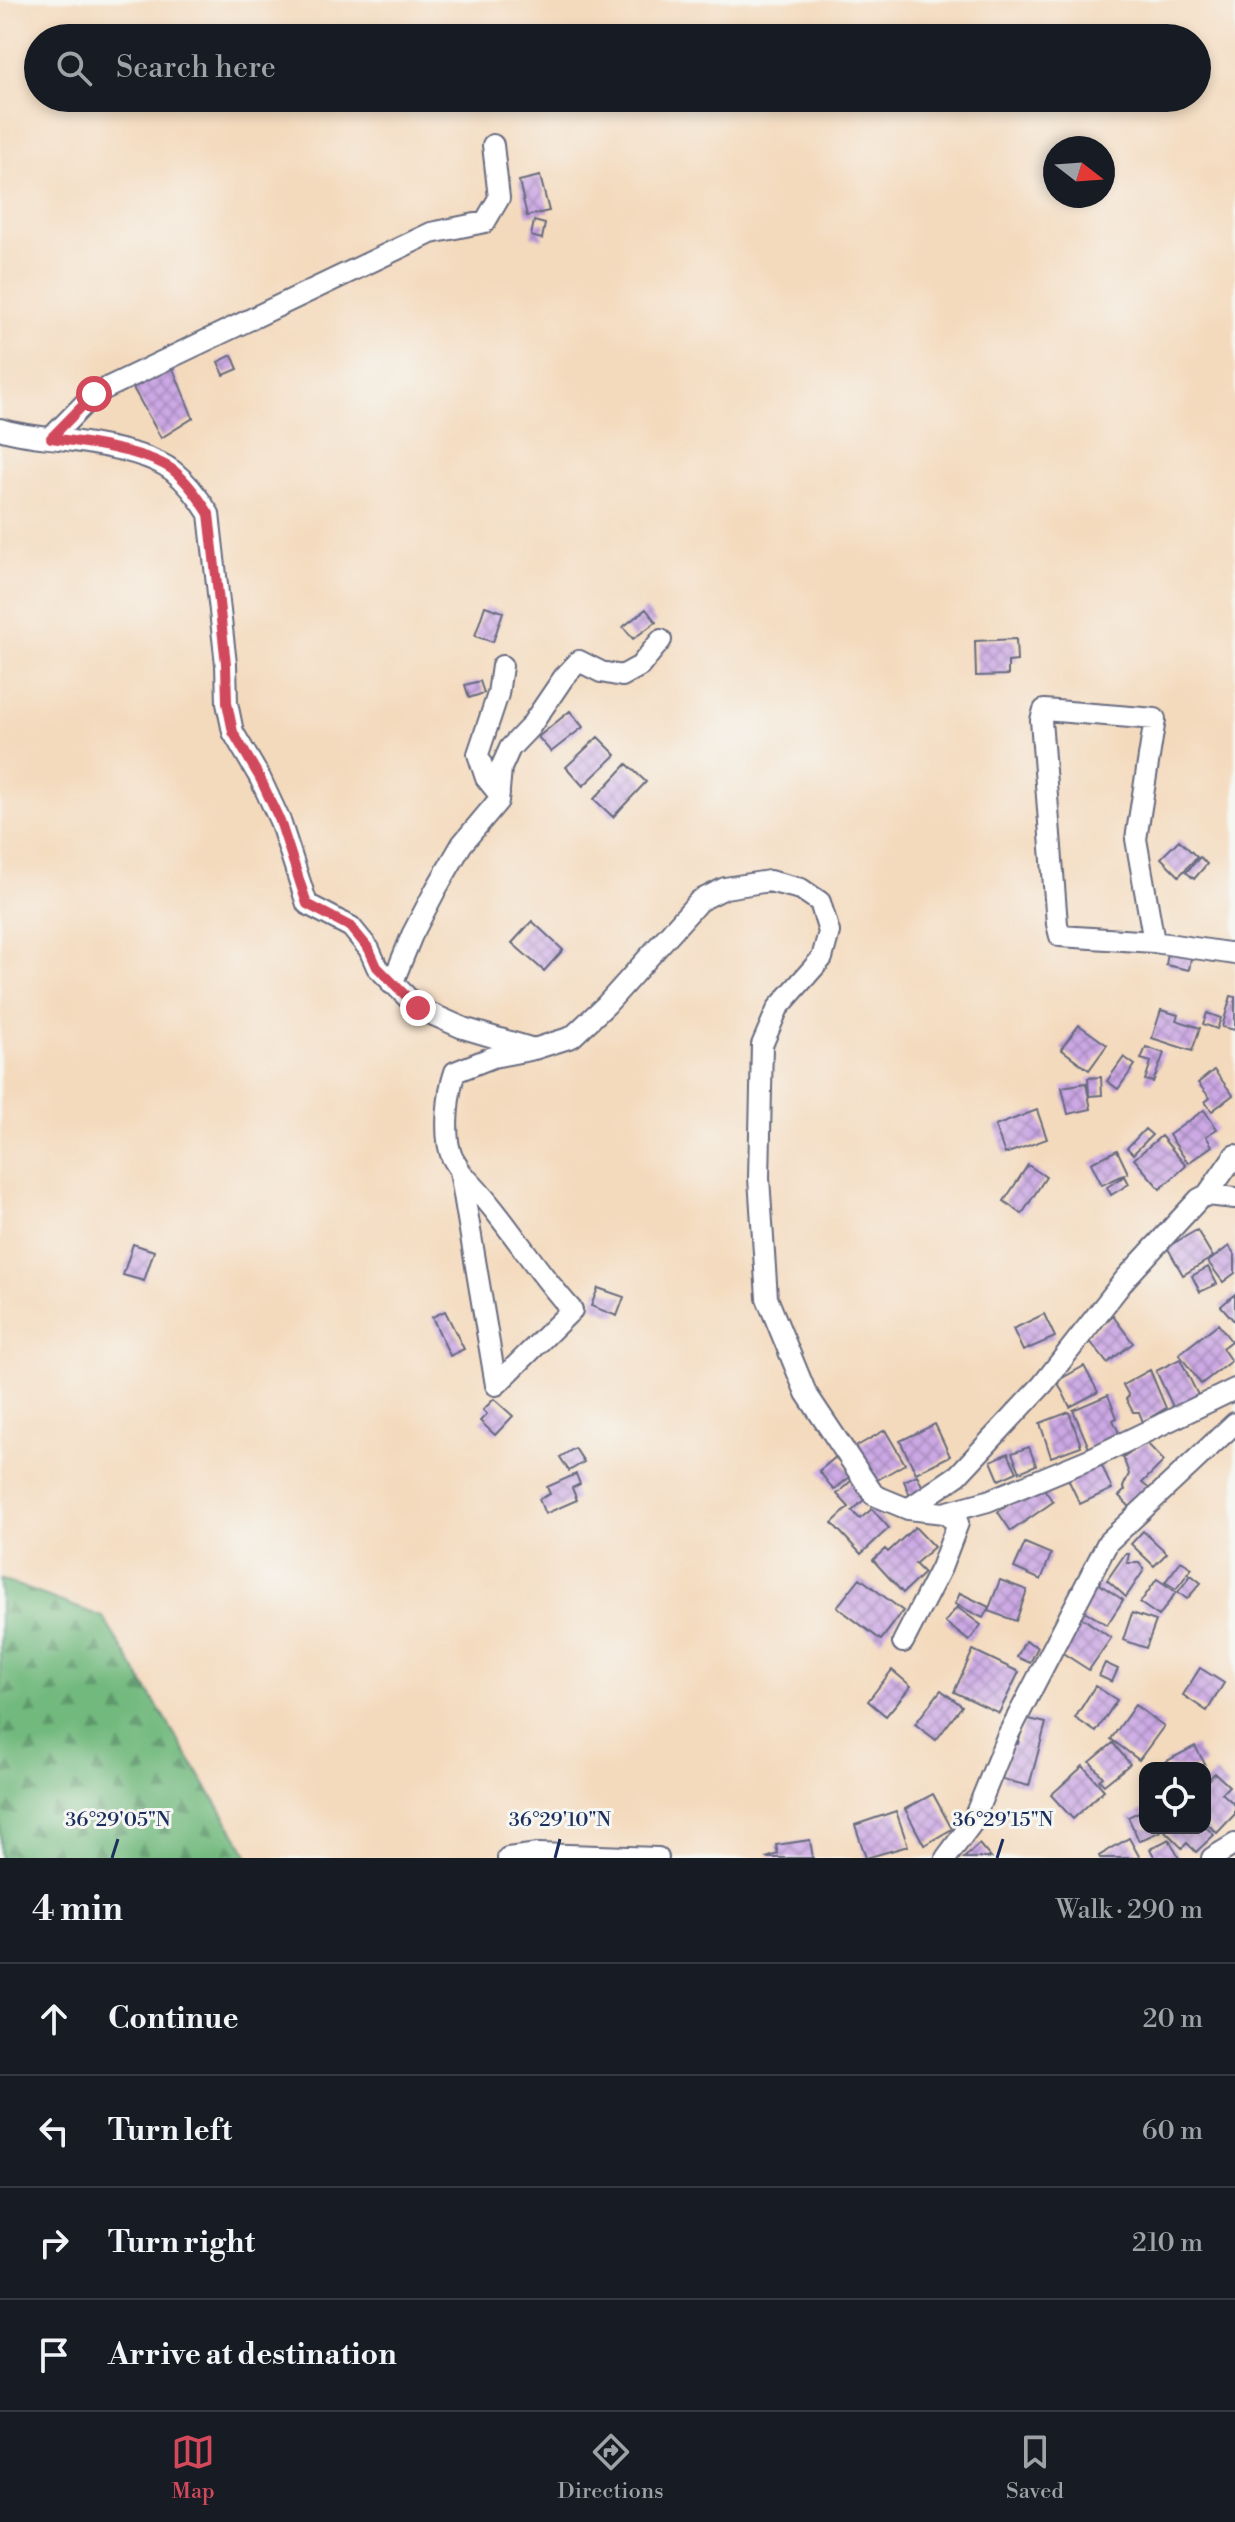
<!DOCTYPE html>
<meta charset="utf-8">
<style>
body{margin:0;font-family:"Libre Bodoni",serif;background:#242831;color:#f1f3f6}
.controls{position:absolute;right:24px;bottom:24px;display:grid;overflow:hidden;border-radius:16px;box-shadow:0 4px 12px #0003}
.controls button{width:72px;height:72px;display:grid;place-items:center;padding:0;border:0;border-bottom:2px solid #363941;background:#171b24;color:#f1f3f6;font:40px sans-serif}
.compass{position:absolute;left:1043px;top:136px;width:72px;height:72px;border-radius:50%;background:#171b24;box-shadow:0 4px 12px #0003;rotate:107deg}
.stop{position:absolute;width:24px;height:24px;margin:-18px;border:6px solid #d1495b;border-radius:50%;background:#fff}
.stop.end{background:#d1495b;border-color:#fff;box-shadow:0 2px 8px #0008}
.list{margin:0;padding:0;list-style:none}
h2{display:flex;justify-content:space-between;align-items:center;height:104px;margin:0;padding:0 32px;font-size:34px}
h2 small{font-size:26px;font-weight:400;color:#9ea1a6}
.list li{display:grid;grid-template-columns:52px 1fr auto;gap:24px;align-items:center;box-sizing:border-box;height:112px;padding:0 32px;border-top:2px solid #363941}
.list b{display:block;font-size:30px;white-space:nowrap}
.list em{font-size:26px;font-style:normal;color:#9ea1a6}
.icon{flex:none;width:44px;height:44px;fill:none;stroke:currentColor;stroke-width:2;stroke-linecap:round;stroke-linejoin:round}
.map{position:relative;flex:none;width:1235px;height:1858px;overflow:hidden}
.search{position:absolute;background:#171b24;box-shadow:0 4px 12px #0003;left:24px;right:24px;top:24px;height:88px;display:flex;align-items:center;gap:20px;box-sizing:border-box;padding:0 28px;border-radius:44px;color:#9ea1a6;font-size:30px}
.sheet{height:552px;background:#171b24}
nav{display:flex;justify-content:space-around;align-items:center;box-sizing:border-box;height:112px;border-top:2px solid #363941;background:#171b24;font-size:22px;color:#9ea1a6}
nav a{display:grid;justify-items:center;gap:4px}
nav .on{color:#d1495b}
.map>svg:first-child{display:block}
.forest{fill:url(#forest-firs);stroke:#46746e;stroke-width:2}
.building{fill:url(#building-cross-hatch)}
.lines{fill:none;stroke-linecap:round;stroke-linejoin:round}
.minor-casing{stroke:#676b7f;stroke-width:24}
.minor{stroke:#fff;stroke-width:20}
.route{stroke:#d1495b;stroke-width:10}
.ticks{fill:none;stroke:#1b2f5e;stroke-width:3}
.ticks-label{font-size:20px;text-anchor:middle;fill:#1b2f5e;stroke:#f6f6f2;stroke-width:6;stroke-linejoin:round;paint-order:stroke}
</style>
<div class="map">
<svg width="1235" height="1858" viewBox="0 0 1235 1858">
<defs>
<pattern id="forest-firs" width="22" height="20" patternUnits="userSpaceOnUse" patternTransform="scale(2)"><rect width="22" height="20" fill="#72b97e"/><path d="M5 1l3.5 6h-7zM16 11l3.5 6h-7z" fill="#5d976a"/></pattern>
<pattern id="building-cross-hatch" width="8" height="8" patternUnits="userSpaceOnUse" patternTransform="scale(2)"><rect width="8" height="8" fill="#cca8e4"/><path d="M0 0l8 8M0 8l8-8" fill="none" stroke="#a589bc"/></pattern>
</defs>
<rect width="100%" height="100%" fill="#f6f6f2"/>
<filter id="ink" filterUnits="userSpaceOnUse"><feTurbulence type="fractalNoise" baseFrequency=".0125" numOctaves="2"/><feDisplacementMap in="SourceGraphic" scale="16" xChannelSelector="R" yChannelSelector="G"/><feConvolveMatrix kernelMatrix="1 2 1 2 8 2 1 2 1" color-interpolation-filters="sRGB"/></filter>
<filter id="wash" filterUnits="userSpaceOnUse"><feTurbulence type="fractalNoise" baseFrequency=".006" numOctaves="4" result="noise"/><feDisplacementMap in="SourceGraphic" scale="32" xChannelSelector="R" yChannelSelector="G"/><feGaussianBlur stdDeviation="1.8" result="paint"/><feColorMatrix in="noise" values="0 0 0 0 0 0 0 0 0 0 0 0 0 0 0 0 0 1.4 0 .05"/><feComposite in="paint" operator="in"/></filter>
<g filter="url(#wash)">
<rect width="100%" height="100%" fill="#f4dabd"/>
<!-- forest -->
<path class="forest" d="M0,1579L103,1617L250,1858H0Z"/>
<g id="blocks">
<!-- building -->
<path class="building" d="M540,176L549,211L527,216L519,181Z
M534,221L545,224L542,239L531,236Z
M232,355L238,369L224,375L218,362Z
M172,366L193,418L161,438L133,388Z
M485,606L503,612L493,642L475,636Z
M646,609L656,622L633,639L623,627Z
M1016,639L1017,661L1008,662V675L976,676L975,641Z
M480,681L484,693L469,698L465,685Z
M570,711L583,727L551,752L538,737Z
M598,737L616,755L583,786L566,767Z
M627,764L646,782L613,817L594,799Z
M1179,840L1197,857L1179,876L1161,858Z
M1200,857L1207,864L1194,879L1186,872Z
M532,921L563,950L544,971L512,943Z
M1168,953L1191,958L1189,970L1166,965Z
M1231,996L1235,997V1030L1222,1027Z
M1161,1010L1178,1015L1176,1020L1200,1028L1192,1051L1152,1038Z
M1207,1013L1221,1018L1217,1029L1203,1024Z
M1079,1025L1107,1045L1089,1070L1061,1049Z
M1146,1047L1164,1053L1153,1082L1145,1080L1151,1062L1141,1059Z
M1124,1057L1135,1065L1118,1089L1107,1081Z
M1214,1070L1233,1095L1212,1111L1205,1102L1210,1098L1198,1083Z
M1101,1077L1102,1095L1089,1096L1088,1078Z
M1086,1083L1091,1109L1068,1114L1062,1087Z
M1037,1110L1047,1139L1005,1154L995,1126Z
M1204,1110L1217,1129L1206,1136L1212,1146L1188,1163L1169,1135Z
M1145,1129L1152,1135L1133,1154L1127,1148Z
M1161,1136L1186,1166L1160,1189L1134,1159Z
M1117,1150L1128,1173L1102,1185L1091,1163Z
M1028,1165L1046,1177L1022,1214L1004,1201Z
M1125,1176L1129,1184L1111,1195L1107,1187Z
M1197,1230L1213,1257L1183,1275L1167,1247Z
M133,1244L154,1251L144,1281L123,1275Z
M1229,1246L1235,1255V1273L1223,1282L1208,1262Z
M1208,1267L1217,1284L1200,1292L1192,1276Z
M598,1288L624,1297L617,1316L591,1306Z
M1235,1294V1322L1221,1306Z
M445,1311L464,1349L450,1356L432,1317Z
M1044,1314L1055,1337L1023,1351L1013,1329Z
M1113,1316L1133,1343L1107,1363L1086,1336Z
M1218,1324L1231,1341L1222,1348L1231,1361L1201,1384L1179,1354Z
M1180,1359L1200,1399L1175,1411L1156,1371Z
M1084,1366L1098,1392L1070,1407L1057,1381Z
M1150,1370L1166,1408L1143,1422L1139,1412H1133L1126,1399L1129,1396L1123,1385Z
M1108,1395L1117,1418L1113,1420L1120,1435L1089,1448L1073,1410Z
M494,1399L513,1416L495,1435L480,1421L487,1414L483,1410Z
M1069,1412L1081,1446L1051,1457L1040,1423Z
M935,1424L950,1456L916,1473L900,1441Z
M885,1430L905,1464L872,1483L852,1449Z
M1146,1442L1164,1461L1142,1483L1151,1490L1131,1508L1119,1496L1125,1490L1123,1487L1129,1474L1123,1457Z
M1029,1447L1036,1465L1020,1472L1012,1453Z
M575,1448L584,1462L569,1471L560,1457Z
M1008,1453L1017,1472L999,1480L991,1461Z
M837,1456L852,1475L834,1490L819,1471Z
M1099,1459L1112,1489L1080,1504L1066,1475Z
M576,1474L580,1484L572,1488L577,1500L545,1514L539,1499L550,1494L547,1487Z
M917,1475L924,1490L910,1496L904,1481Z
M853,1479L868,1496L852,1511L860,1519L872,1509L889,1528L861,1554L832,1523L849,1507L837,1494Z
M1040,1483L1053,1502L1011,1531L998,1512Z
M915,1527L934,1547L915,1564L924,1573L903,1593L873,1560L885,1549L888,1552Z
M1143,1531L1167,1553L1154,1566L1131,1544Z
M1025,1543L1051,1554L1041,1580L1014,1568Z
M1125,1554H1129L1127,1563H1139L1144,1570L1126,1597L1107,1580Z
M1181,1561L1192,1568L1176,1589L1165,1582Z
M1191,1575L1201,1583L1187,1599L1178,1592Z
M860,1578L903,1611L881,1640L837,1607Z
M1157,1579L1176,1592L1159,1616L1140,1603Z
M1000,1580L1027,1590L1016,1621L988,1611Z
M1095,1581L1123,1600L1107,1625L1083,1610Z
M960,1593L989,1607L983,1618L955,1604Z
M957,1607L981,1625L969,1641L945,1622Z
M1132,1613L1156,1621L1146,1648L1123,1640Z
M1081,1617L1111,1638L1089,1670L1058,1650Z
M1025,1641L1038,1647L1030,1663L1017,1657Z
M973,1650L1019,1672L999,1713L954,1692Z
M1105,1663L1118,1669L1112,1682L1099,1676Z
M1200,1668L1224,1683L1207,1711L1183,1695Z
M892,1670L911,1686L886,1716L868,1701Z
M1095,1686L1117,1700L1096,1732L1075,1718Z
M941,1690L962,1706L936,1740L915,1724Z
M1135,1705L1164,1726L1139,1760L1111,1739Z
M1025,1718L1046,1723L1029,1786L1002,1779L1012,1742L1018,1744Z
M1113,1743L1130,1764L1104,1785L1099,1780L1103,1777L1090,1762Z
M1195,1746L1205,1764L1198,1768H1168L1165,1762Z
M1083,1766L1104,1790L1073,1819L1051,1795Z
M1215,1773L1229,1786L1222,1793L1235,1805V1814L1217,1833L1205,1822V1783Z
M933,1794L952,1829L924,1845L905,1809Z
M1145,1809V1828H1160L1161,1831L1139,1841L1128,1817Z
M896,1811L908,1846L866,1858L855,1825Z
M1168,1828H1207L1214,1835L1196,1852L1187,1843L1182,1848L1165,1831Z
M1129,1838L1140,1858H1100L1099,1856Z
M1169,1839L1179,1858H1155L1150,1849Z
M810,1840L813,1858H766L778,1854L776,1845Z
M979,1844L991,1858H964Z"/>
</g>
</g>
<g filter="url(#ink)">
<use href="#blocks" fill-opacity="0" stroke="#676b7f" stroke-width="2"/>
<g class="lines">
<!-- minor casing -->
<g class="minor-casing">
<path id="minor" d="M0,429C24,437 48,437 73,441C101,445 152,454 173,471C188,483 199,498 209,514L226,664L227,703L233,732L260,778L280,821L307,904L351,927L369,949L377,967L418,1008L463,1028L534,1049L572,1037L606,1005L699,901L725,888L769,881L801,889L820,902L829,932L822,958L778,1008L762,1045L759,1178L767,1298L806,1393L874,1495L908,1509L944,1513L988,1501L1092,1458L1235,1389
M51,438L94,394L431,233L485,222L499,198L493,145
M499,794L486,778L478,754L498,694L502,666
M1154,942L1136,839L1155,719L1044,710L1041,720L1057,924L1060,936L1154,942L1235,954
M392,984L412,935L436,889L462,844L498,801L501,768L510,748L530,727L564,677L579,661L601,672L622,676L640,666L661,640
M460,1171L496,1385L572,1310C532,1267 504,1215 462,1174C459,1168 455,1163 452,1157C443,1136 448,1092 455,1072L493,1057L530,1050
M1207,1195L1235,1198
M908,1509L958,1475L1043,1384L1126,1278L1199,1199L1207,1195L1235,1155
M903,1642L941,1568L958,1523L944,1513
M508,1858L538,1854L658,1858
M946,1858L972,1823L1007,1737L1108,1542L1235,1423
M1212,1858L1235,1844"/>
</g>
<!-- minor -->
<use href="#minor" class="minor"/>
</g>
</g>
<g class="lines" filter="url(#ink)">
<!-- route -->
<path class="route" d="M94,394L51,438C83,442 147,451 173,470C188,482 199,498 209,514L226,664L227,703L233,732L260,778L280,821L307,904L351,927L369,949L377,967L418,1008"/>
</g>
<!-- ticks -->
<path class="ticks" d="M112,1858L118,1839M555,1858L560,1839M997,1858L1003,1839"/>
<g class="ticks-label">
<text x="118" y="1826">36°29'05"N</text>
<text x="560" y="1826">36°29'10"N</text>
<text x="1003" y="1826">36°29'15"N</text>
</g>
</svg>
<div class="controls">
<button><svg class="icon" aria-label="locate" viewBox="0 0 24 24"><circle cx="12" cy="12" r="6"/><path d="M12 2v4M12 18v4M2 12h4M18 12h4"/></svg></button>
</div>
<svg class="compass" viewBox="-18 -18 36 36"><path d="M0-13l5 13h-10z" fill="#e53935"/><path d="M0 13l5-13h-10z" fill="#9ea1a6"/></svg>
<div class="stop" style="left:94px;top:394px"></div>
<div class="stop end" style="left:418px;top:1008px"></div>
<div class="search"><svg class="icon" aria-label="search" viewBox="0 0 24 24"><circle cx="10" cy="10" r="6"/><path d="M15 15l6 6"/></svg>Search here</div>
</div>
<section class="sheet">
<h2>4 min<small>Walk · 290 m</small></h2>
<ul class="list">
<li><svg class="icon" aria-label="ahead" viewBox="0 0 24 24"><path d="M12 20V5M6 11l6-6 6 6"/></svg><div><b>Continue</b></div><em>20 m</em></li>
<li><svg class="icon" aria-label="left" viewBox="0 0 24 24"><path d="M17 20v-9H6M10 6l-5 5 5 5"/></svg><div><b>Turn left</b></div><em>60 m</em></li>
<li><svg class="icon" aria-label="right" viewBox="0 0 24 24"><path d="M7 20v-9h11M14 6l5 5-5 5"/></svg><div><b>Turn right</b></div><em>210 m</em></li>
<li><svg class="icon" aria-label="arrive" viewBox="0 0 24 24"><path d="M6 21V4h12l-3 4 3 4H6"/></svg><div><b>Arrive at destination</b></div></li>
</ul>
</section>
<nav>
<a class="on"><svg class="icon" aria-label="map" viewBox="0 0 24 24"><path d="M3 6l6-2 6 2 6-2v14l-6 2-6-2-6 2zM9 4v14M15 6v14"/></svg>Map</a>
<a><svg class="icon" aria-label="directions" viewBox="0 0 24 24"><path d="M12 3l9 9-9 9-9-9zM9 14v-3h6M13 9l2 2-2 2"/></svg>Directions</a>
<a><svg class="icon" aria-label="saved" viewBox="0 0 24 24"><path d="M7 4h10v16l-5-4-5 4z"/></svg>Saved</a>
</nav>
